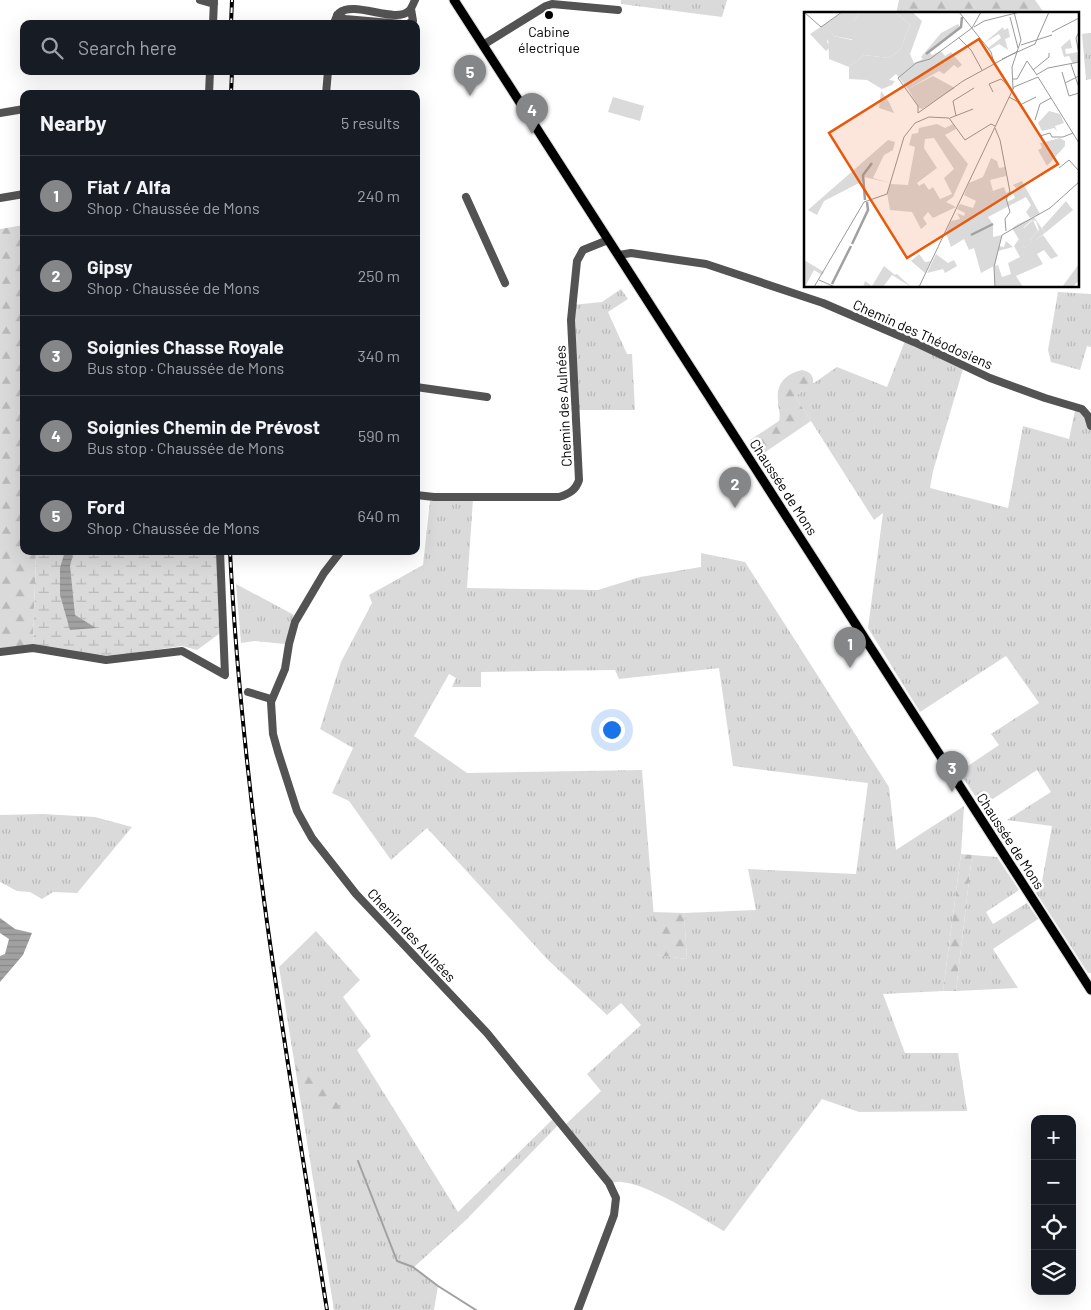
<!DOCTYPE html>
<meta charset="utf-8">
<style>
body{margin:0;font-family:Barlow,sans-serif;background:#20242c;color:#f1f3f6}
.controls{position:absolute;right:15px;bottom:15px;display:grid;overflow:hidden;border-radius:10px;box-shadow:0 5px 20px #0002}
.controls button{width:45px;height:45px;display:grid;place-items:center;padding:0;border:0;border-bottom:1px solid #363941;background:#171b24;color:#f1f3f6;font:25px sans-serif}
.you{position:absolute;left:611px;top:729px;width:18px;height:18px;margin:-12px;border:4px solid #fff;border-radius:50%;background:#1a73e8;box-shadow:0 0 0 8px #1a73e833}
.badge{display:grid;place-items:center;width:32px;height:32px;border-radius:50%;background:#858687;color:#fff;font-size:16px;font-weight:700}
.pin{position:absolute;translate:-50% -41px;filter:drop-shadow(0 1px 2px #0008)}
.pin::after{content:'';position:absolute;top:26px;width:18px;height:15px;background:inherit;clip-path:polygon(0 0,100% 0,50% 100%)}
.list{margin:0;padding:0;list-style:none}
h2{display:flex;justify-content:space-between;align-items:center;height:65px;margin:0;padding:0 20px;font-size:21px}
h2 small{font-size:16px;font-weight:400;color:#9ea1a6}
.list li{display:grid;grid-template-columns:32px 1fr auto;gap:15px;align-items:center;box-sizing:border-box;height:80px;padding:0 20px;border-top:1px solid #363941}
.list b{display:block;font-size:19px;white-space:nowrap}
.list p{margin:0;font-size:16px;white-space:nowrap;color:#9ea1a6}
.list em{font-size:16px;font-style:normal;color:#9ea1a6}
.icon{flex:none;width:28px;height:28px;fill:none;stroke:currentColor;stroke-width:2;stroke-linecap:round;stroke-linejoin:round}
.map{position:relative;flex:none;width:1091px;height:1310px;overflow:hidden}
.search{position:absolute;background:#171b24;box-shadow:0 5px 20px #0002;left:20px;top:20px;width:400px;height:55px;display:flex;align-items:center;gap:12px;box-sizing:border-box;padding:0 18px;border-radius:10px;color:#9ea1a6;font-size:19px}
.panel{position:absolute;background:#171b24;box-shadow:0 5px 20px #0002;left:20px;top:90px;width:400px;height:465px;border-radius:10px}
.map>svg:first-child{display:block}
.grass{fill:url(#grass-tufts);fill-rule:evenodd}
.forest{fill:url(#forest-firs)}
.wetland{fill:url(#wetland-marsh)}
.garden{fill:#dadada}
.water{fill:url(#water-rules)}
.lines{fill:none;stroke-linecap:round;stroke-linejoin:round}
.stream{stroke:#a1a1a1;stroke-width:2}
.major-casing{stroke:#dbdbdb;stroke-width:11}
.minor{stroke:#535353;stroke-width:8}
.major{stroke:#000;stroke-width:9}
.rail-casing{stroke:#000;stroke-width:4}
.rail{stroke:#fff;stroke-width:2;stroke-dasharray:5.5;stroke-linecap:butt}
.poi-dot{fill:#000;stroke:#fff;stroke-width:2}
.labels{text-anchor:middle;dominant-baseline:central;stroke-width:5;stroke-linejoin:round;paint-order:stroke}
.poi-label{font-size:14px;fill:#000;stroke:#fff}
.street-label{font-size:14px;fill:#000;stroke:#fff}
.inset-river{fill:none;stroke:#a1a1a1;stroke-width:2.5}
.inset-road{fill:none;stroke:#999;stroke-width:1}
.view{fill:#e8590c;fill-opacity:0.15;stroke:#e8590c;stroke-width:2.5}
.inset-edge{fill:none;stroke:#000;stroke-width:2.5}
</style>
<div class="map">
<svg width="1091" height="1310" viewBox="0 0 1091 1310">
<defs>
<pattern id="grass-tufts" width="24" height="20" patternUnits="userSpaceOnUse" patternTransform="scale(1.25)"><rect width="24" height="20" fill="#dadada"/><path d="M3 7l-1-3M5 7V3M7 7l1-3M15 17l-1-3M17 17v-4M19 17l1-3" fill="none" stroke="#b9b9b9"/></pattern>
<pattern id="forest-firs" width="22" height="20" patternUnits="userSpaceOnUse" patternTransform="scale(1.25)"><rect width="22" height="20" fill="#dadada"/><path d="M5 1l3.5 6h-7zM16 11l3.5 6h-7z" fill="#b9b9b9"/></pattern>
<pattern id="wetland-marsh" width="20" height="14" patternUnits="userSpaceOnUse" patternTransform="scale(1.25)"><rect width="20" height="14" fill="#dadada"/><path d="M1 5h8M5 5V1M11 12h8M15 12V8" fill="none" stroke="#b9b9b9"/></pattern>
<pattern id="water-rules" width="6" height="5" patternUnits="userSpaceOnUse" patternTransform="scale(1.25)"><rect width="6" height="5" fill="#a1a1a1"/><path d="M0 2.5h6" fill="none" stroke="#898989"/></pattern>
</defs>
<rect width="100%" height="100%" fill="#fff"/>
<!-- grass -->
<path class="grass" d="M621,0H727L722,17L621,4Z
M1091,33V79L1086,80L1082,34Z
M621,289L628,299L608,312L627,354H632L635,410H576L572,305L602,302Z
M1058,292L1091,294V347L1087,346L1080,370L1051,362L1048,350Z
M905,341L963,369L933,471L930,488L1008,508L1023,426L1069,439L1076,406L1082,409L1091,426V973H1088L1035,891L1041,887L1052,826L1007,820L1051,792L1037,770L982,806L959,772L999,745L991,734L1039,703L1006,656L920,712L868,628L883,513L874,520L795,396L837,367L887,387Z
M473,499L467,588L598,590L640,577L701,567V553L745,562L889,787L896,850L964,806L961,854L943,991L883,994L905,1053H958L967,1111L859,1112L822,1099L724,1231C699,1217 649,1184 621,1182C617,1181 613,1183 609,1183L564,1126L601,1091L587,1074L641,1025L621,1003L607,1015L548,960L427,828L391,860L349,801L332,793L353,748L320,729L341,662L372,603L369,595L423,565L430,501ZM719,668L733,766L868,783L856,874L748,869L756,910L684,913L687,959L657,955L642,770L467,773L414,736L449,674L456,678L452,687H481V672L615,670L619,679Z
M236,584L294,615L285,644L255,641L241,643Z
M43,814L95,817L132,827L77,893L53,892L42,899L30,892L17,891L0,882V815Z
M972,855L997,857L1019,890L986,912L993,924L1027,903L1038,919L993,949L1018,988L956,991Z
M316,931L360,980L343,997L371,1036L357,1050L458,1212L556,1116L561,1122L465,1221L414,1267L438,1286L434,1310H334L279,967Z"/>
<!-- forest -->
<path class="forest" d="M899,0H1035L1045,14H896Z
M24,225V551H36L33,645L0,650V229Z
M802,370C810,372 814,375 813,384L795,396L811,421L761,455L750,440L779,421C781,413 778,409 778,401C776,383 786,374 802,370Z
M961,854L972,855L956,991H943Z
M653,912L684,913L687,959L656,955Z
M293,1049L301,1056L343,1111L333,1117L309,1100L300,1096Z"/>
<!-- wetland -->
<path class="wetland" d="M36,551H217L219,634L197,650L182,646L105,657L33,645Z"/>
<!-- garden -->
<path class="garden" d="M613,97L644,106L640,121L608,112Z"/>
<!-- water -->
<path class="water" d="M65,551H74L70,566L75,615L96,628L70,630L60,595V568Z
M0,918L15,929L32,933L23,955L0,982V956L5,954L9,939L0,933Z"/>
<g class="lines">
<!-- stream -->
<path class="stream" d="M358,1161L397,1261L413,1267L438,1286L476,1310"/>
<!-- major casing -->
<g class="major-casing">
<path id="major" d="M454,0L1091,990"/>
</g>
<!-- minor -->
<path class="minor" d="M200,0L214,4
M337,15L345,19L402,24
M213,24L214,0
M334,24C335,20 336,16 339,13C354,0 395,24 409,11C412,8 413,4 415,0
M408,24L413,21L411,9
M483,45L546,6L552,4L618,10
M209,94L210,71
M326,94L328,71
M0,113L24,109
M466,197L505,283
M0,198L24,194
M619,255L631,253L706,264L823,303L914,342L990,378L1045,398L1082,409L1088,416L1091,426
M416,387L487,397
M416,495L434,497H559C569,494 576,490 579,480L571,320L577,261L583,250L608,240
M341,551L324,573L295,622L289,644L285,669L271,702L273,734L278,752L297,811L312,838L356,894L487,1033L609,1183L616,1198L614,1215L578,1310
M0,652L33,648L106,660L182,651L225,675L220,551
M248,692L271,699"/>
<!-- major -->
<use href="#major" class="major"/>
<!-- rail casing -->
<g class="rail-casing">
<path id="rail" d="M231,24L232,0
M231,94L232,71
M230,551C243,807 287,1058 327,1310"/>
</g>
<!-- rail -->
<use href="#rail" class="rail"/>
</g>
<!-- markers -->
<circle class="poi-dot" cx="549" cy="15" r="5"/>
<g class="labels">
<!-- poi labels -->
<g class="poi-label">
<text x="549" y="31">Cabine<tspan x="549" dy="16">électrique</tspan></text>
</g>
<!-- street labels -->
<g class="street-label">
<text transform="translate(923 334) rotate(24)">Chemin des Théodosiens</text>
<text transform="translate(563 406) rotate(-93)">Chemin des Aulnées</text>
<text transform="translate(784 487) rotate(57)">Chaussée de Mons</text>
<text transform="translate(1011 841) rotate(57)">Chaussée de Mons</text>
<text transform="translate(412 935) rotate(47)">Chemin des Aulnées</text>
</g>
</g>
<!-- overview -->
<g transform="translate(804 12)">
<rect width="275" height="275" fill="#fff"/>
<path d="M57,0H91L106,13L96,38L85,46L60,43L45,55L25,47L24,24L27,18L29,24L48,28L49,9ZM154,12L156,15L125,39L129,45L120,48L117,45L137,21ZM199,15L200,18L204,16L206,25L201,27L204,38L195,32L185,38L184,36L197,26L195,22L180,31ZM77,79L85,90L90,101L75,96ZM245,99L256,102L260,111L251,114L253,119L250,116L238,119L234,111ZM133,112L141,116L149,112L152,117L141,123L164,152L149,185L142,190L152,195L129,206L124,200L119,206L123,212L117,217L108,200L86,198L83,181L86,172L104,173L111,135L105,133L108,122L114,121L115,116ZM130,126L150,157L140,166L148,182L136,187L129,175L125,178L120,171L115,174L113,171L133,156L120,136L121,127ZM84,128L91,130L89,138L80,143L69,166L87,171L60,165L59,169L20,189L13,203L4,198ZM187,146L193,149L195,156L201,155L202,164L186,168L189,179L200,175L202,181L206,179L203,190L211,186L209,181L214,178L209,173L218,169L236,202L226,206L222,200L227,193L222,185L184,205L189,212V225L198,223L195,234L200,235L202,229L209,235L194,239L191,254L194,253L198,265L207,262L204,251L216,245L210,234L215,227L220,236L239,223L254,244L247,247L240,238L233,242L239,252L212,264L219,275H191L190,254L177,261L170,236L165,238L160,227L147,235L142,221L147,209L156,207L153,201L160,204L161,201L153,197L156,192L169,196L172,189L160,183L165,171L179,165ZM262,189L269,198L241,221L238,216ZM115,242L121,250L127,249L121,261L107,249ZM132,242L144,251L150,248L153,254L141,261L139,257L123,261ZM0,248L20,260L18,263L10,258L1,275ZM275,252V268L269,275H258ZM80,254L91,263L93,262L107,275L88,263L79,275H59L61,269L68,274Z" fill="#dadada" fill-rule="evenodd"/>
<path d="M39,0H57L49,9L50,17L59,23L58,29L29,24L27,19L23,30L26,35L22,39L6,22ZM91,0H108L118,9L106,42L110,51L137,39L141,44L147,40L158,53L154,56L150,53L140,62L135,59L104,77L92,62L85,68L91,69L88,73L78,77L63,68L45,67V55L60,43L85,46L96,38L106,13ZM266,27L268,36L261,37L262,42L275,40V50L269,52L265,44L260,45L257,35ZM256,126L261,129V134L243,154L234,138L238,136L236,131ZM230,205L241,221L228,231L226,228L235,218L232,209L228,208L218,217L214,212Z" fill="#dadada"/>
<path d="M129,64L151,76L118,97L115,96L104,77Z" fill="#dadada"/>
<path d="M229,208L234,219L226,228L228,231L220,236L208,216L214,212L220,216Z" fill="#dadada"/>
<path class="inset-river" d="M122,42L157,15L158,5M61,188L59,163L68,151M167,223L189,212M48,232L64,198L63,190M28,272L47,234"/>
<path class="inset-road" d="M0,0L17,15L38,0M155,0L187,40L190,51M177,0L168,16L126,47L112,51L94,66L114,94V101L159,69L214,39M206,5L214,36M170,15L180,9L216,0M248,20L275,6M275,20L272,26L275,42M155,26L167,38L178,58M217,33L248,23M198,47L231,32L245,0M267,52L275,76M229,58L245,45V41M258,60L265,84L275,81M232,63L244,56L275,50M209,67H213L223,49L233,63M261,71L275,64M209,77L208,55L217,28L210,0M189,80L185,72L197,67L205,74M205,85L214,90L219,98M216,93L232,85M152,104L149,89L170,76M146,106L169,97M231,108L236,92L247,86M191,116L196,128L206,180L202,186L206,200L201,207L202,219M236,124L246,121L248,125H259L269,121M255,156L265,148L275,159M15,268L31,275M10,275L60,190L83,182L100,125L111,111L125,105L145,106L161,128L187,112L191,114M115,275L210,75L234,65L275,131M191,275L190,255L198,223L246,196L275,170"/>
<path class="view" d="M175,27L254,152L103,246L25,121Z"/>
<rect width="275" height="275" class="inset-edge"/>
</g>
</svg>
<div class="controls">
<button>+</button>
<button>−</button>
<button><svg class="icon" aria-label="locate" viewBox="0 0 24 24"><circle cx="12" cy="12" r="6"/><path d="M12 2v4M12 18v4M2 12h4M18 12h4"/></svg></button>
<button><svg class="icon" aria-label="layers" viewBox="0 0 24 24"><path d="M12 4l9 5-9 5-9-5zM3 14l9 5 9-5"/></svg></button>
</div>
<div class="you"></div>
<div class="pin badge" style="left:850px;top:668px">1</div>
<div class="pin badge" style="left:735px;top:508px">2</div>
<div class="pin badge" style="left:952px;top:792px">3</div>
<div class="pin badge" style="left:532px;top:134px">4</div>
<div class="pin badge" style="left:470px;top:96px">5</div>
<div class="search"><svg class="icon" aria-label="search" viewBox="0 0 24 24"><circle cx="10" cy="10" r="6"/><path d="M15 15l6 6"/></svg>Search here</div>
<section class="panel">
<h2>Nearby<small>5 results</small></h2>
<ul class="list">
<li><span class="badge">1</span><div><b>Fiat / Alfa</b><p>Shop · Chaussée de Mons</p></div><em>240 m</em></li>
<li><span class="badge">2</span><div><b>Gipsy</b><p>Shop · Chaussée de Mons</p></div><em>250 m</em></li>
<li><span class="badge">3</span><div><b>Soignies Chasse Royale</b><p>Bus stop · Chaussée de Mons</p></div><em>340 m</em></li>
<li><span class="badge">4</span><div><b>Soignies Chemin de Prévost</b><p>Bus stop · Chaussée de Mons</p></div><em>590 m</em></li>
<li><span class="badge">5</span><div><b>Ford</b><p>Shop · Chaussée de Mons</p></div><em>640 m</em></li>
</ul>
</section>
</div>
